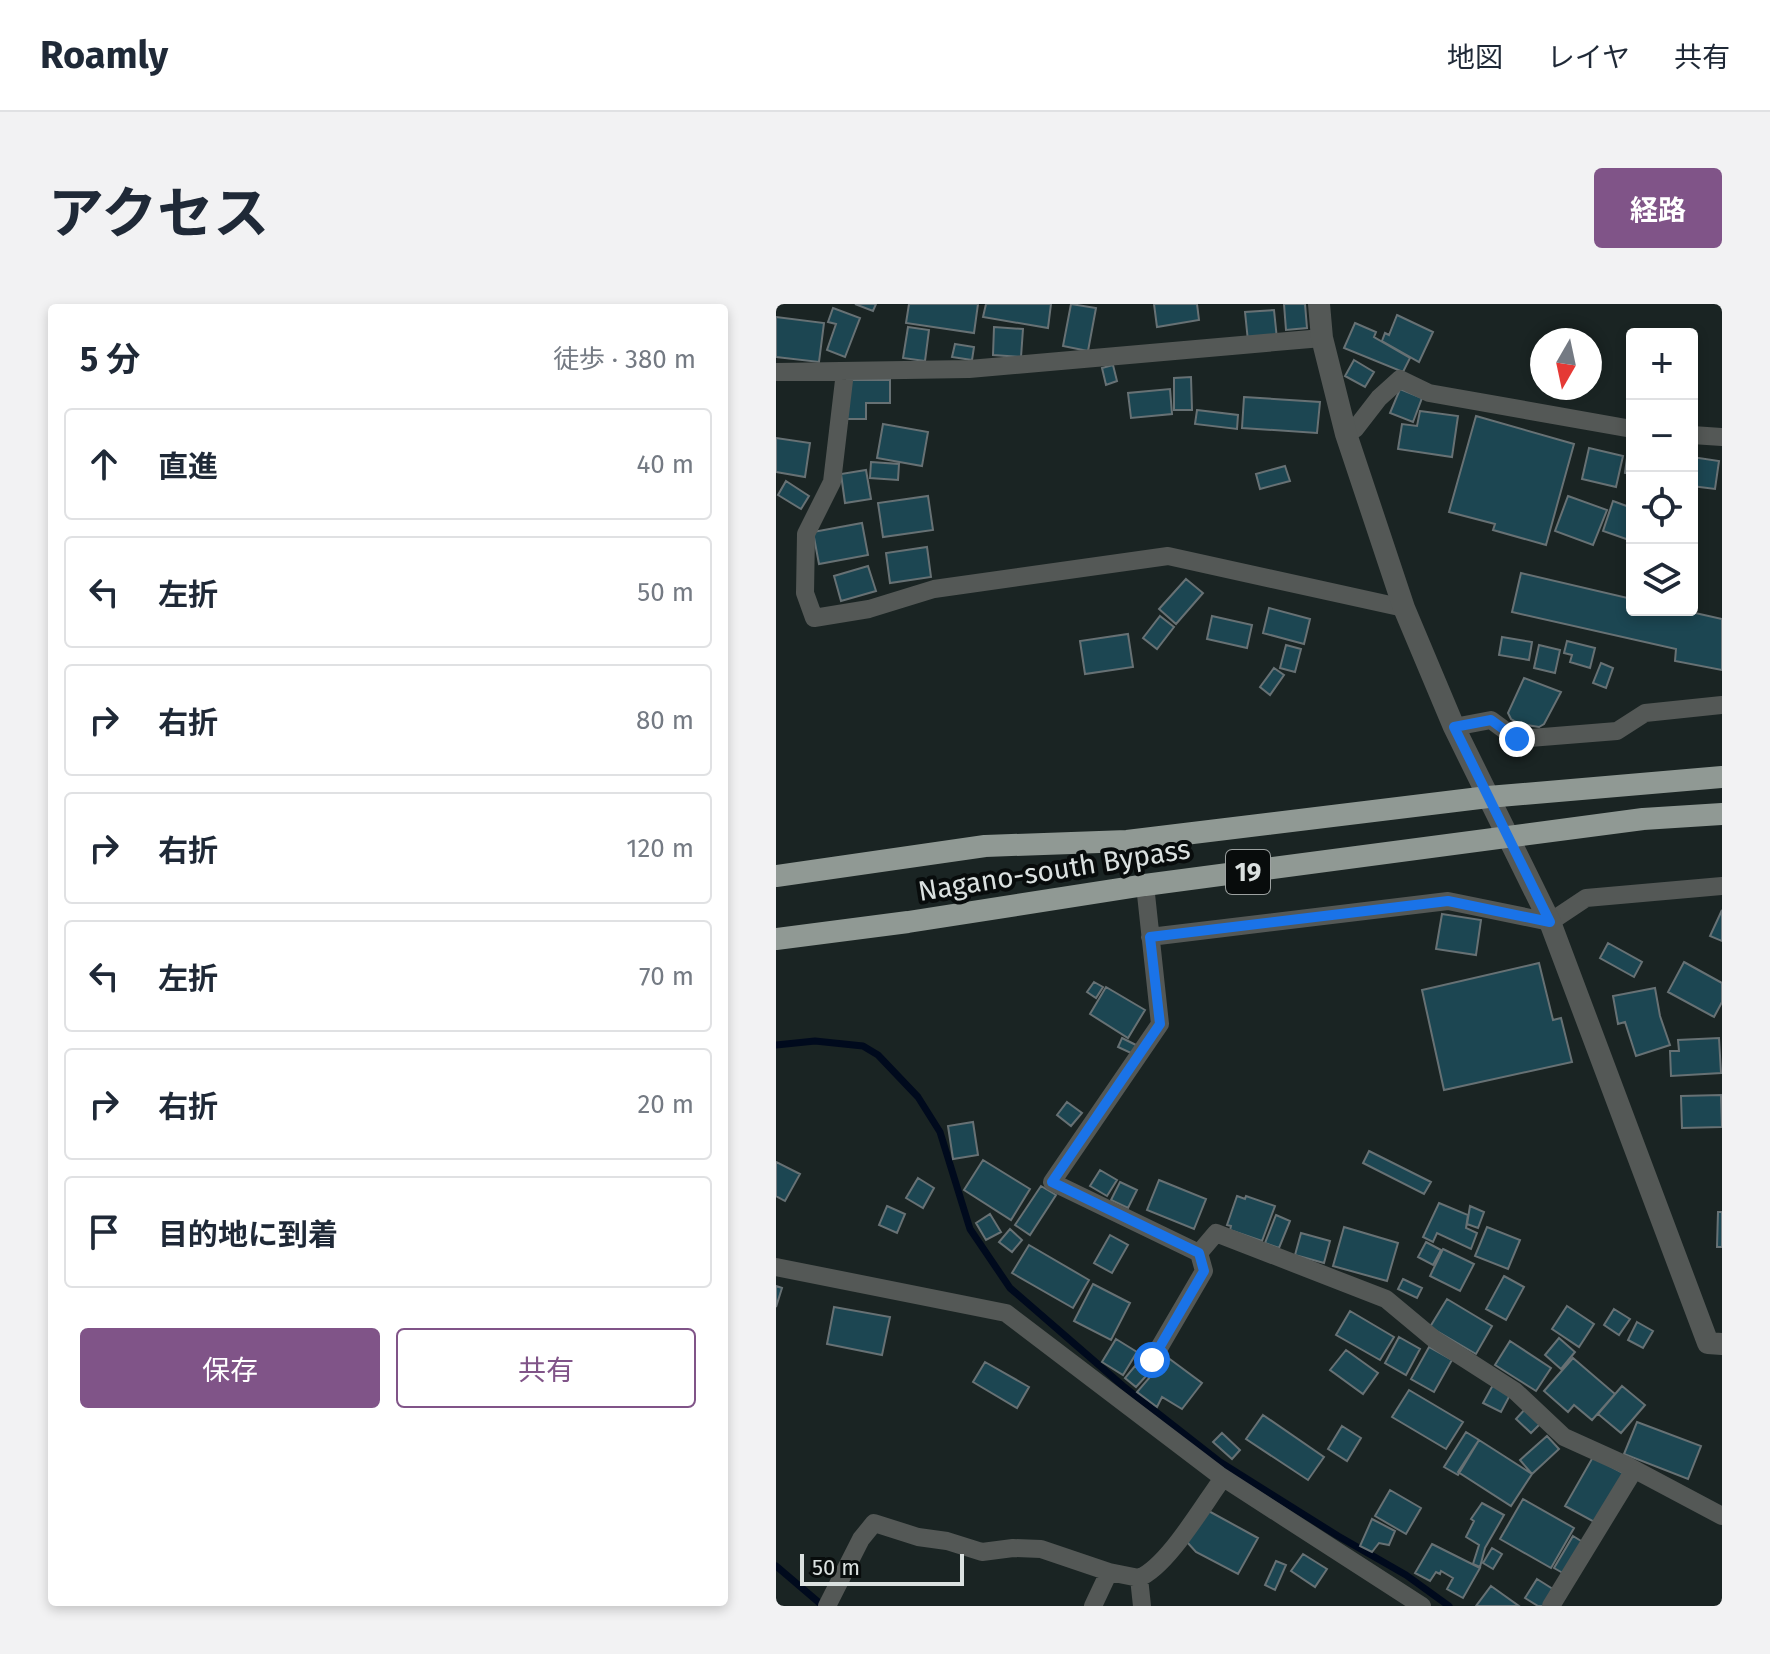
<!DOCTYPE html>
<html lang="ja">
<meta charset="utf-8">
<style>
body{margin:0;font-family:"Fira Sans","Noto Sans JP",sans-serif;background:#f2f2f3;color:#1f2937}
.controls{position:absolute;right:24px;top:24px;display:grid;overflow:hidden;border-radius:8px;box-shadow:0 4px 12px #0003}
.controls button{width:72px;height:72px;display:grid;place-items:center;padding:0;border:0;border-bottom:2px solid #e0e1e3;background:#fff;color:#1f2937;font:40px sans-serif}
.compass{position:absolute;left:754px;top:24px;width:72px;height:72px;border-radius:50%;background:#fff;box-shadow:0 4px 12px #0003;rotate:189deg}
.scale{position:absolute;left:24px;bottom:20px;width:164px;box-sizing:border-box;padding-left:8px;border:4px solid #dbe1e0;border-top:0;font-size:22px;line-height:28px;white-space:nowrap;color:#dbe1e0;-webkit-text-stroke:6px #080c0c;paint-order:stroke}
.stop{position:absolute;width:24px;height:24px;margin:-18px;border:6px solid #1a73e8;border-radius:50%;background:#fff}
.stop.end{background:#1a73e8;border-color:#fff;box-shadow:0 2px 8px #0008}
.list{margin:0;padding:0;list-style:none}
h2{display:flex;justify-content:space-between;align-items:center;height:104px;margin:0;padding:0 32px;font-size:34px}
h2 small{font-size:26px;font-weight:400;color:#747a83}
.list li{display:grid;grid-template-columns:52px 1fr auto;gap:24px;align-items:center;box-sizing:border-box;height:112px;margin:0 16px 16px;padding:0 16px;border:2px solid #e0e1e3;border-radius:8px}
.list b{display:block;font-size:30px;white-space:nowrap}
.list em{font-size:26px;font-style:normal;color:#747a83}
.actions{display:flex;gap:16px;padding:24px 32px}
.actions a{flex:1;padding:18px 0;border:2px solid #805488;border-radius:8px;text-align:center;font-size:28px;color:#805488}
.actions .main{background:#805488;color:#fff}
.icon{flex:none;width:44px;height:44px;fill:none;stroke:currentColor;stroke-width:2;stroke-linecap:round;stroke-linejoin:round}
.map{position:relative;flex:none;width:946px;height:1302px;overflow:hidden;border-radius:8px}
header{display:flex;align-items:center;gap:48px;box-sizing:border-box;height:112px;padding:0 40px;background:#fff;border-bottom:2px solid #e0e1e3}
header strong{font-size:38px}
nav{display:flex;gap:44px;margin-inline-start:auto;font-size:28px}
.intro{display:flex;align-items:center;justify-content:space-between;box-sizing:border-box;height:192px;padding:0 48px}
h1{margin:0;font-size:56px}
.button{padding:20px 36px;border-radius:8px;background:#805488;color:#fff;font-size:28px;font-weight:700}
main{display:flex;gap:48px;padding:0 48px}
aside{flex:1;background:#fff;border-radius:8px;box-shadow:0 4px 12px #0003}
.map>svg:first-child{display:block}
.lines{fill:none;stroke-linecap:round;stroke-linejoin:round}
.stream{stroke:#000a1d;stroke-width:7}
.building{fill:#1c4652;stroke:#677174;stroke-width:2}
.minor{stroke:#545856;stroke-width:18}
.tertiary{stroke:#545856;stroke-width:22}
.trunk{stroke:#909994;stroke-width:22}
.route{stroke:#1a73e8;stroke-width:10}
.labels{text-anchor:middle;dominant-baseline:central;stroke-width:8;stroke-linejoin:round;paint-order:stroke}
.shield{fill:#080c0c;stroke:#9ca1a0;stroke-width:2}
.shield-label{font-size:26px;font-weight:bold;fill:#dbe1e0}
.street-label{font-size:28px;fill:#dbe1e0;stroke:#080c0c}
</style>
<header>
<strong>Roamly</strong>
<nav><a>地図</a><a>レイヤ</a><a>共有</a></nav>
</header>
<div class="intro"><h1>アクセス</h1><a class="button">経路</a></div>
<main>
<aside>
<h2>5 分<small>徒歩 · 380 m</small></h2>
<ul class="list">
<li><svg class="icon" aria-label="ahead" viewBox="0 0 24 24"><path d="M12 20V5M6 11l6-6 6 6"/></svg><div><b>直進</b></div><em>40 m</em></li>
<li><svg class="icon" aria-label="left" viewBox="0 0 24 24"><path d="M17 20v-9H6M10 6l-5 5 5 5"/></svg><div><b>左折</b></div><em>50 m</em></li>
<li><svg class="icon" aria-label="right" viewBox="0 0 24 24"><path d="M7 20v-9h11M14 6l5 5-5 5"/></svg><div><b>右折</b></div><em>80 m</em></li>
<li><svg class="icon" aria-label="right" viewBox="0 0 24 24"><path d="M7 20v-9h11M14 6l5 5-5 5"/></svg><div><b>右折</b></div><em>120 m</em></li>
<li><svg class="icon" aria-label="left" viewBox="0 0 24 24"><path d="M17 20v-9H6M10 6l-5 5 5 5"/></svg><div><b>左折</b></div><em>70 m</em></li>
<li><svg class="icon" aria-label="right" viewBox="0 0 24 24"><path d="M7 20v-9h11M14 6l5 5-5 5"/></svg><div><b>右折</b></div><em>20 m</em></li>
<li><svg class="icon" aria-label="arrive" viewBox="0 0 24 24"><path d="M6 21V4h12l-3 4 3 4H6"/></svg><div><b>目的地に到着</b></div></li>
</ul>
<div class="actions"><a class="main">保存</a><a>共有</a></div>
</aside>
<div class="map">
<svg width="946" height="1302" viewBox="0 0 946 1302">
<rect width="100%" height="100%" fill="#1a2423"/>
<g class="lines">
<!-- stream -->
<path class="stream" d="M0,741L39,737L87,742L102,751L142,793L164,828L194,925L234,984L347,1082L444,1158L562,1232L630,1271L673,1302
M0,1262L47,1302"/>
</g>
<!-- building -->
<path class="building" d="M79,0H100L97,7Z
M133,0H202L198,29L130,19Z
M210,0H275L272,24L207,13Z
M295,0L320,4L312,47L287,42Z
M378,0H421L423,16L381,23Z
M508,0H529L531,24L510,26Z
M57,4L84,14L69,53L51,46L60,20L52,18Z
M498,6L501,35L472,37L469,8Z
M621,11L657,28L643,58L606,37L609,29L613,31Z
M0,13L48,19L43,58L0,53Z
M579,19L600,28L598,33L634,54L627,68L568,44Z
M132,23L153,26L149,57L127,54Z
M218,23L247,25L245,53L217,51Z
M179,40L198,43L196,56L176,53Z
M578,56L598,68L589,83L569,72Z
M337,61L341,77L330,81L326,64Z
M415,73L416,106H398V74Z
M71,76H114V99H90V115H71Z
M394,85L396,110L355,114L352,89Z
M624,85L646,94L637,118L614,109Z
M468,93L544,98L541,129L466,124Z
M421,106L462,111L461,125L419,120Z
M644,107L682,112L676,153L622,145L626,120L641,122Z
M700,112L798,140L770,241L717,226L719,220L673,208Z
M107,120L152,128L146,162L101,154Z
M0,134L34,139L29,173L0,168Z
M853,139L856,140V170L849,169Z
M813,144L847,152L840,183L806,175Z
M916,153L943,157L939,185L916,182Z
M95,158L123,160L122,176L94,174Z
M509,162L514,177L484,185L480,170Z
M90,166L95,195L69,199L65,170Z
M10,177L33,192L25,205L2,191Z
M152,192L157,226L107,233L102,199Z
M792,192L831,206L817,241L779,227Z
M837,197L856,204V237L827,227Z
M86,219L92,251L43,260L37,228Z
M151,243L155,273L114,279L110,249Z
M92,262L100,287L65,297L58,272Z
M745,269L856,295V306H906L946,315V366L899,357L900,345L736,308Z
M410,275L427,289L400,320L383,305Z
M493,304L534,315L528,340L487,329Z
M384,312L398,323L381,345L367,334Z
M436,312L476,321L471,344L431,335Z
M352,330L357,363L309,370L304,337Z
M726,333L756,338L753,356L723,351Z
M791,337L819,344L814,364L794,358L796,351L788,349Z
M510,341L525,345L519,368L504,364Z
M763,341L784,346L779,369L758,364Z
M825,359L837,364L830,384L817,379Z
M498,364L508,371L494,391L484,383Z
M748,374L785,388L768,420L763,423L744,420L735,415L732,409Z
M946,606V637L934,632Z
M666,610L705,616L700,651L660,645Z
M832,639L866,658L858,673L824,654Z
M908,658L946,679V698L938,713L892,688Z
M763,659L777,716L785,714L796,758L668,786L646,686Z
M318,678L327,683L320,694L311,688Z
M330,683L369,706L352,734L314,710Z
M879,684L884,712L894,741L860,752L849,718L842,720L837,692Z
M346,734L362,742L357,750L342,743Z
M943,734L945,769L895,772L894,747H903L902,736Z
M945,791L946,823L906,824L905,792Z
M291,798L306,809L295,822L281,811Z
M197,818L202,851L177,855L172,822Z
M593,847L655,878L648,890L587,859Z
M207,856L254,885L235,916L188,886Z
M0,858L24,870L9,897L0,892Z
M324,866L341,876L331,892L314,882Z
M142,874L158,884L147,904L130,894Z
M383,876L430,895L418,925L371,906Z
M344,878L361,886L352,904L335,896Z
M265,882L280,891L254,931L239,921Z
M461,892L469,895L470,892L499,902L486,937L454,926L455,922L451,921Z
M663,899L692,911L690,924L701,929L695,945L661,929L657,938L647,933Z
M111,902L129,910L121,929L103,921Z
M694,902L708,908L702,924L691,920Z
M942,908H946V943H941Z
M214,910L225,928L210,936L200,919Z
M500,911L514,917L503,944L489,939Z
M568,923L622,939L611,977L557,962Z
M711,923L744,936L732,965L699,952Z
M234,925L246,936L236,948L223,938Z
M525,929L554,937L548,959L519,951Z
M334,931L352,941L336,969L318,959Z
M650,938L665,946L657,961L642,953Z
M253,941L313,976L297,1004L236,969Z
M667,945L698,960L684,987L654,972Z
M728,972L748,983L730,1016L710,1005Z
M627,975L646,984L641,994L622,985Z
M317,980L354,999L335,1036L298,1017Z
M0,982L6,984L0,1003Z
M671,995L716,1022L700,1050L654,1023Z
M791,1002L818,1020L803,1043L776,1025Z
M58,1003L114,1013L106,1051L51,1040Z
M838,1005L854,1015L843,1031L828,1021Z
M574,1007L618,1033L604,1056L560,1031Z
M861,1018L877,1027L867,1044L852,1036Z
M623,1033L644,1045L630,1071L609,1059Z
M783,1034L799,1048L785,1065L769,1051Z
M340,1035L361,1048L347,1071L326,1058Z
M734,1037L775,1064L760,1087L719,1061Z
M653,1043L676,1056L658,1088L635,1075Z
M570,1046L602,1069L587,1090L554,1066Z
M391,1053L426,1079L406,1105L386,1093L381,1103L361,1088Z
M797,1054L839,1090L816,1116L798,1101L792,1108L768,1087Z
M209,1058L253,1083L241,1104L197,1078Z
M359,1062L370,1072L360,1083L349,1074Z
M717,1081L734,1091L725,1108L707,1099Z
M846,1082L869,1101L845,1129L822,1110Z
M633,1086L687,1118L670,1145L616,1113Z
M751,1103L766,1118L755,1129L740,1115Z
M487,1111L548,1153L532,1176L470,1135Z
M861,1118L925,1142L912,1175L848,1150Z
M566,1122L585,1134L571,1157L552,1145Z
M690,1128L703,1136L682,1171L668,1163Z
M446,1129L464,1146L456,1155L437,1138Z
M771,1132L783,1145L756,1170L744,1156Z
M703,1136L756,1170L735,1202L682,1168Z
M817,1153L849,1170L822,1220L789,1202Z
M614,1186L645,1204L630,1230L599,1212Z
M747,1195L798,1224L775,1264L724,1235Z
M706,1199L728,1211L709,1244L704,1263L697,1260L703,1241L690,1233L698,1217L695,1215Z
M429,1205L482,1234L462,1270L420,1248L411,1238Z
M596,1215L619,1227L613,1241L603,1239L596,1248L584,1242Z
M797,1232L810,1240L792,1272L778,1264Z
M656,1240L704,1264L687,1294L671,1285L677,1274L665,1267L664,1270L660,1268L654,1277L639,1269Z
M716,1244L726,1250L717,1265L707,1259Z
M527,1250L551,1265L539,1283L515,1267Z
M500,1257L510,1261L499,1286L489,1281Z
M761,1275L780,1287L770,1302H762L749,1294Z
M715,1282L743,1302H700Z"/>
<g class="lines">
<!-- minor -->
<path class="minor" d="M0,68L193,65L546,34
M69,68L56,178L30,230L29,289L38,314L93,305L158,285L392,252L628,304
M570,130L579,125L603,94L624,75L653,89L856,125
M916,131L946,133
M678,423L715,416L741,435L841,427L869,409L946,401
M369,581L384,720L276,878L423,949L440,929L610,995L658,1035L739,1087L788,1133L850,1161L946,1212
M374,633L672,597L774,618L810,594L946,582
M0,963L230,1009L443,1171L646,1302
M376,1056L428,967L423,949
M363,1274C392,1262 427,1201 447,1174
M51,1302L85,1235L98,1219L142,1233L171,1237L206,1248L237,1244L265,1245L333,1268
M317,1302L333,1268L363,1274L366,1302
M775,1302L858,1166"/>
<!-- tertiary -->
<path class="tertiary" d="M543,0L546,34L570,130L628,304L678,423L774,618L932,1039L946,1040"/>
<!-- trunk -->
<path class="trunk" d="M0,572L209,542L351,537L712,493L946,473
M0,635L132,618L369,581L867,515L946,510"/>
</g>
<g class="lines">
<!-- route -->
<path class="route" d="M376,1056L428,967L423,949L276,878L384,720L374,633L672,597L774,618L678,423L715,416L741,435"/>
</g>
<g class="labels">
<!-- shield labels -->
<rect class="shield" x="450" y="546" width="44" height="44" rx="6"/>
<g class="shield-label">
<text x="472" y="568">19</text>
</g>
<!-- street labels -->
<g class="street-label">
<text transform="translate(278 566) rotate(-9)">Nagano-south Bypass</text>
</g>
</g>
</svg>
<div class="controls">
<button>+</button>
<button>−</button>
<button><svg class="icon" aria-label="locate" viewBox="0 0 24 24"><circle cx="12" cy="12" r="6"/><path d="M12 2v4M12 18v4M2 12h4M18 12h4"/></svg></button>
<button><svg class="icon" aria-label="layers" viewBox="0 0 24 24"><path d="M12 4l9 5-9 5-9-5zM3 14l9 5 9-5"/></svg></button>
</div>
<svg class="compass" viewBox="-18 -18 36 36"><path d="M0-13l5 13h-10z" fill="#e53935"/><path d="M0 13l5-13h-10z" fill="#747a83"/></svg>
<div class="scale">50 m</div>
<div class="stop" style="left:376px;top:1056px"></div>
<div class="stop end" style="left:741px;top:435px"></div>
</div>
</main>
